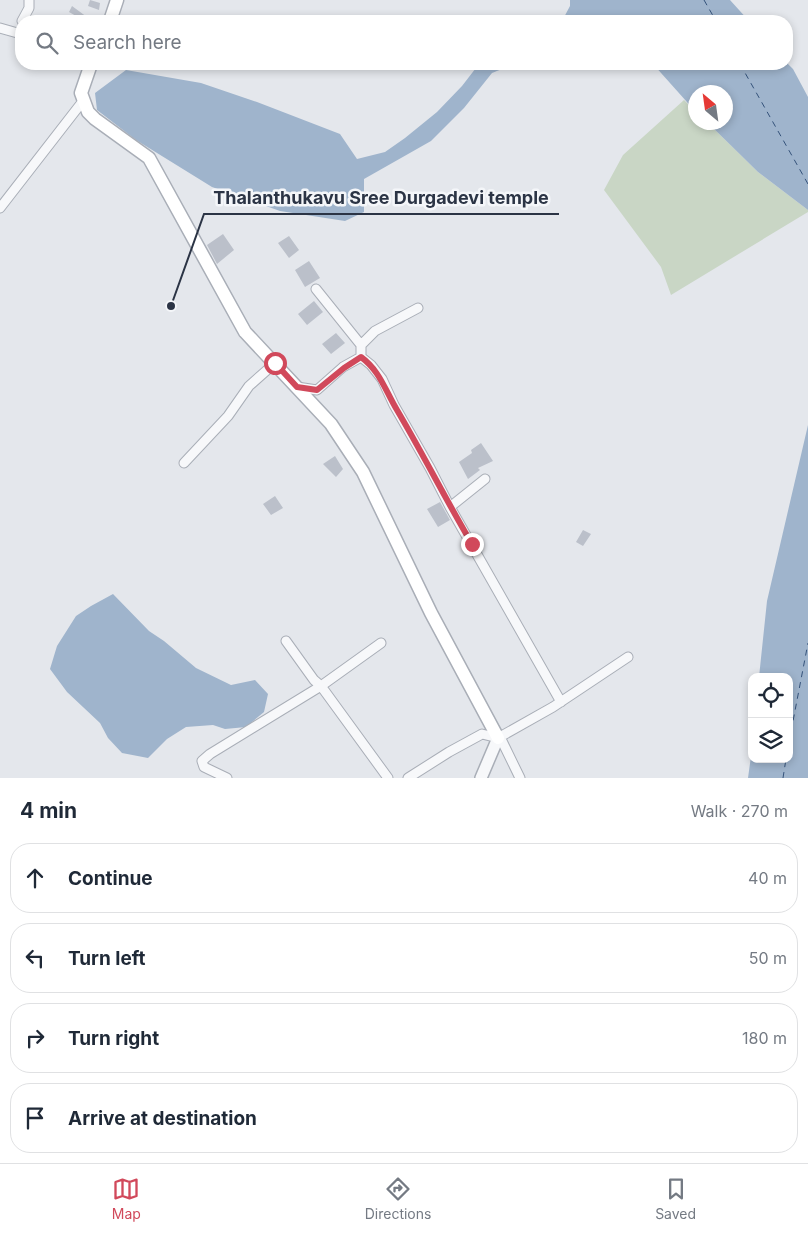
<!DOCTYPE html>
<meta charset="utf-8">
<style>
body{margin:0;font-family:Inter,sans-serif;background:#f2f2f3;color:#1f2937}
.controls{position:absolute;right:15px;bottom:15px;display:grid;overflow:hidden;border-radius:10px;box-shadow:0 2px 8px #0003}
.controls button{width:45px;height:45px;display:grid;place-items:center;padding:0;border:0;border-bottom:1px solid #e0e1e3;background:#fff;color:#1f2937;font:25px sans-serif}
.compass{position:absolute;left:688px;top:85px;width:45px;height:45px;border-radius:50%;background:#fff;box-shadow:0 2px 8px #0003;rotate:331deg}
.stop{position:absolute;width:15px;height:15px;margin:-11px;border:4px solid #d1495b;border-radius:50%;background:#fff}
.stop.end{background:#d1495b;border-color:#fff;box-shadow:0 1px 5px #0008}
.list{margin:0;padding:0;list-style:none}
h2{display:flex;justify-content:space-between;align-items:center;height:65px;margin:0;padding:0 20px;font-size:21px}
h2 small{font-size:16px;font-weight:400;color:#747a83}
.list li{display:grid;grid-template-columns:32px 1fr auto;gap:15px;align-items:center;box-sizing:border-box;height:70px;margin:0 10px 10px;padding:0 10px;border:1px solid #e0e1e3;border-radius:20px}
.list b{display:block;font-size:19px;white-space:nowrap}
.list em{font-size:16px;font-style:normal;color:#747a83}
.icon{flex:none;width:28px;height:28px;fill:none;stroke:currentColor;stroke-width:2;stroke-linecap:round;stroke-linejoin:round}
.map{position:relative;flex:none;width:808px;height:778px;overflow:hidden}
.search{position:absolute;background:#fff;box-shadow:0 2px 8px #0003;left:15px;right:15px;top:15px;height:55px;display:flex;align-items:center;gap:12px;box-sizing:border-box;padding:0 18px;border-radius:20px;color:#747a83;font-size:19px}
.sheet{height:385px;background:#fff}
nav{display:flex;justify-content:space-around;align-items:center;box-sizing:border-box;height:70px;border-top:1px solid #e0e1e3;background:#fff;font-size:14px;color:#747a83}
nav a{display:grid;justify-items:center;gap:2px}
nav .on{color:#d1495b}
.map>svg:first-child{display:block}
.green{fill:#c9d6c5}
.water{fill:#9fb4cc}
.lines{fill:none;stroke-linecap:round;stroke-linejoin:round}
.ferry{stroke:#34527a;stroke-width:1;stroke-dasharray:6 5;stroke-linecap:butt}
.building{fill:#bbc0ca}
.minor-casing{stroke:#a9aeb7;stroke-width:11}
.tertiary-casing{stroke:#a9aeb7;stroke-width:14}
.secondary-casing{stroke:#a9aeb7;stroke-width:15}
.minor{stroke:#f7f8fa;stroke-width:9}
.tertiary{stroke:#f7f8fa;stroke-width:11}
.secondary{stroke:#fff;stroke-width:12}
.route{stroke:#d1495b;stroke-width:6}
.leader{fill:none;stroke:#2b3445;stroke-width:2}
.callout-dot{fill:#2b3445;stroke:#f4f6f9;stroke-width:2}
.callout-label{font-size:18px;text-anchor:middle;font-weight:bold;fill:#2b3445;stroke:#f4f6f9;stroke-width:5;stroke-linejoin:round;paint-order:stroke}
</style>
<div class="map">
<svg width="808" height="778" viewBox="0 0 808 778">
<rect width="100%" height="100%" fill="#e4e7ec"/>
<!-- green -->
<path class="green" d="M684,100L695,111L696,122L708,123L758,172L808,210V212L671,295L661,267L604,190L623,155Z"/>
<!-- water -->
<path class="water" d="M570,0H730L749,21H616L610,15L600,21H562L570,6Z
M787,63L793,69L808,97V210L758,172L708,123L726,122V92H696L695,111L653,64Z
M479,64H514L492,73L464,108L431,141L364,179V212L345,221L280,211L212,187L136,140L97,110L95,93L126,70L201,83L257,102L340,134L357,159L385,152L405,138L437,112L462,86Z
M808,425V778H748L752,749V759H789V677H759L767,601Z
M113,594L149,631L164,641L196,668L231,685L255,680L268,694L264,712L246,727L225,729L213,725L186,727L167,739L148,758L122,753L108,738L100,723L67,692L50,669L57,646L76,616L91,606Z"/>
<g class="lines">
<!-- ferry -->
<path class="ferry" d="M704,0L716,21
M740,64L808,184
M789,742L808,643
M783,778L786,759"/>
</g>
<!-- building -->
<path class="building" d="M90,0L100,3L99,10L88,6Z
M72,6L91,20L90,21H85L69,12Z
M223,234L234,250L217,264L207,245Z
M289,236L299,250L289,258L278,243Z
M309,261L320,278L305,287L295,270Z
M314,301L323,312L307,325L298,314Z
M336,333L345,343L331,354L322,344Z
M481,443L493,461L478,468L480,470L468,479L459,462L472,453L471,450Z
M335,456L343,469L336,477L323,464Z
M275,496L283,508L271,515L263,504Z
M440,502L450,520L438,527L427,509Z
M583,530L591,534L583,546L576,542Z"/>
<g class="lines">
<!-- minor casing -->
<g class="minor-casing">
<path id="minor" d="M22,21L29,8V0
M0,28L21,34
M0,208L83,101
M316,289L361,345V357
M361,345L375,331L418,308
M297,387L317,390L343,367L361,357L371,365L382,379L394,405L430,468L450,507L561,702
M184,463L228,416L249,386L275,363
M450,507L485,479
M286,641L314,680L321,686L388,778
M498,738L553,707L628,657
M227,778L204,767L202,761L210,754L321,686L381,643
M408,778L449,752L482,734L498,738L502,741L520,778"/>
</g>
<!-- tertiary casing -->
<g class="tertiary-casing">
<path id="tertiary" d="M481,778L498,738"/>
</g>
<!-- secondary casing -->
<g class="secondary-casing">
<path id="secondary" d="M110,21L117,0
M91,64L81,93L88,112L95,119L149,158L245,332L331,424L363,472L431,613L498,738"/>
</g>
<!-- minor -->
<use href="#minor" class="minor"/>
<!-- tertiary -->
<use href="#tertiary" class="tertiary"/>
<!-- secondary -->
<use href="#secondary" class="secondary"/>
</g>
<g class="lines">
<!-- route -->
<path class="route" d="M275,363L297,387L317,390L344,368L361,357C380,371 385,390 397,410C423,454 446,500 472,544"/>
</g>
<!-- callouts -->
<path class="leader" d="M171 306L204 214H559"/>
<circle class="callout-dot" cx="171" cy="306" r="5"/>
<g class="callout-label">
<text x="381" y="204">Thalanthukavu Sree Durgadevi temple</text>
</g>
</svg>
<div class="controls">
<button><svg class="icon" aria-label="locate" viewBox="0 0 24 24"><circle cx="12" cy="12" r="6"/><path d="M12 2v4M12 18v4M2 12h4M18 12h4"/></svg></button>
<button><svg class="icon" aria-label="layers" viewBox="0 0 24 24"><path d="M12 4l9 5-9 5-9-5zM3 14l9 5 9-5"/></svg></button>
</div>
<svg class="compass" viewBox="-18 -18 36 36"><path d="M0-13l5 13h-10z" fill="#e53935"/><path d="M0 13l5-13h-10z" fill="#747a83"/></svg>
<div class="stop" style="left:275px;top:363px"></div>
<div class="stop end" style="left:472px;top:544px"></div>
<div class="search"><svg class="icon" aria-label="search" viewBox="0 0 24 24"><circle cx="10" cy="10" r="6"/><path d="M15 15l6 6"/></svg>Search here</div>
</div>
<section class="sheet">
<h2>4 min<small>Walk · 270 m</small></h2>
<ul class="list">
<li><svg class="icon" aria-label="ahead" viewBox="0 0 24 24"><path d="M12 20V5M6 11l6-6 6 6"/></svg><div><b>Continue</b></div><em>40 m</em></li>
<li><svg class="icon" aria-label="left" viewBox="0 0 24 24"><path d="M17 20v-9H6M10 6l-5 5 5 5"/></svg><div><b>Turn left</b></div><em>50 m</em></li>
<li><svg class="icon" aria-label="right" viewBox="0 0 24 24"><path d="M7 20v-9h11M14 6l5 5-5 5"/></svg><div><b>Turn right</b></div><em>180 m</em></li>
<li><svg class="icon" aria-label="arrive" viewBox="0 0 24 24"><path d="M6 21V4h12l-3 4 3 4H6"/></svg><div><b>Arrive at destination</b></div></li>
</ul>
</section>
<nav>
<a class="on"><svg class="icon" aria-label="map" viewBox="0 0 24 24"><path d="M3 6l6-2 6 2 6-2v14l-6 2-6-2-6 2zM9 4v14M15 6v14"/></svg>Map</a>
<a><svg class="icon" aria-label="directions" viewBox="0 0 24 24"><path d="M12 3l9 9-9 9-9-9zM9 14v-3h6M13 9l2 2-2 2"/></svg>Directions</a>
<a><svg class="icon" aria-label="saved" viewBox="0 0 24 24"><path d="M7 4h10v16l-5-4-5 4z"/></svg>Saved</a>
</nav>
